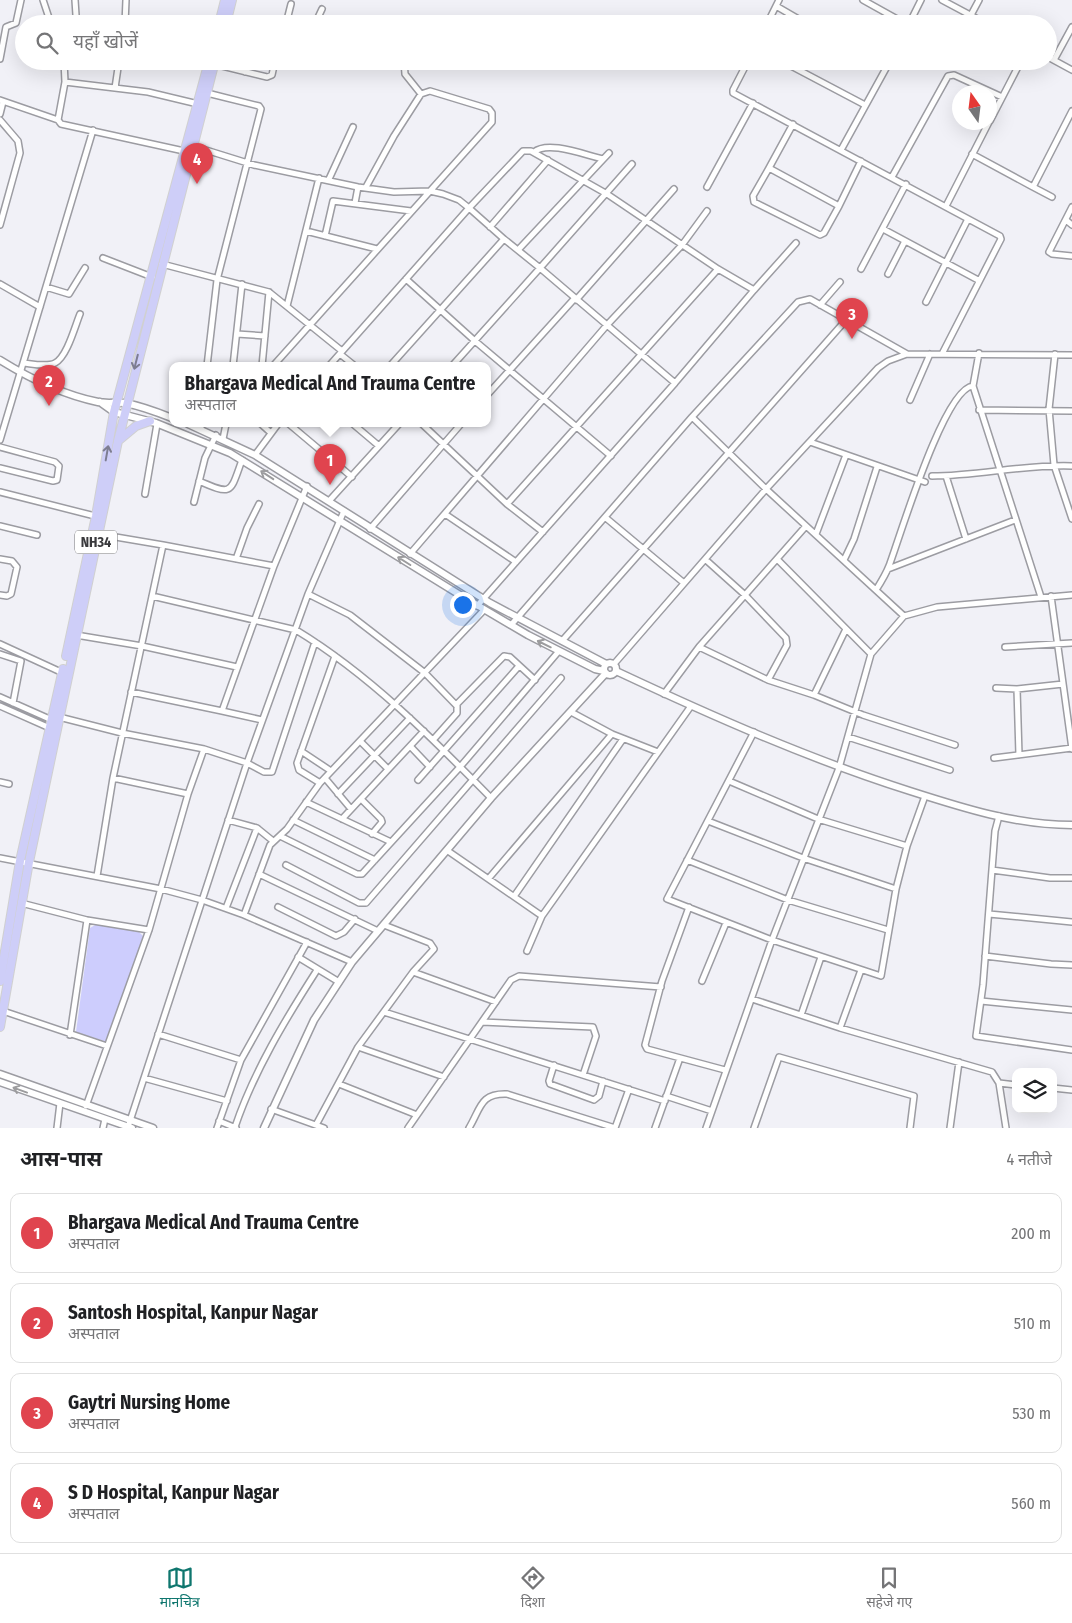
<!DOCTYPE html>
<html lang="hi">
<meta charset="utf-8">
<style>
body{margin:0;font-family:"Fira Sans Condensed","Noto Sans Devanagari",sans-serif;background:#f6f6f6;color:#202124}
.controls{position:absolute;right:15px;bottom:15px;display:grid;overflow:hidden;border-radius:10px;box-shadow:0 5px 20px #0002}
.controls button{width:45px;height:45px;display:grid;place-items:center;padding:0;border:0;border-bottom:1px solid #e0e0e0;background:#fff;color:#202124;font:25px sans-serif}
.compass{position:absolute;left:952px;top:85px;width:45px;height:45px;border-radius:50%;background:#fff;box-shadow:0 5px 20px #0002;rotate:346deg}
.you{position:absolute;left:462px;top:604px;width:18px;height:18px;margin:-12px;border:4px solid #fff;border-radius:50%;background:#1a73e8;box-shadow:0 0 0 8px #1a73e833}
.badge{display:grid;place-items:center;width:32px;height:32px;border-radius:50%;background:#0f766e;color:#fff;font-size:16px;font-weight:700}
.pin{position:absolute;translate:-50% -41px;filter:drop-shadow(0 1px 2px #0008)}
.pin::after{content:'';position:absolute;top:26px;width:18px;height:15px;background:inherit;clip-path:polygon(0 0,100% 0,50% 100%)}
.popup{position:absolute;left:169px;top:362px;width:322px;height:65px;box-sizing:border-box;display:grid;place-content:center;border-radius:10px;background:#fff;filter:drop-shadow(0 1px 4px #0005);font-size:16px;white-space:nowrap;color:#757577}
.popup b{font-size:19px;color:#202124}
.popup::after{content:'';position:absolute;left:50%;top:100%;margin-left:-10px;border:10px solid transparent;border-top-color:#fff}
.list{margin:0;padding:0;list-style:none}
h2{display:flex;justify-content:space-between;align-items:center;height:65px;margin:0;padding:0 20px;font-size:21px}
h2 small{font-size:16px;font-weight:400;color:#757577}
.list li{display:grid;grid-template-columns:32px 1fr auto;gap:15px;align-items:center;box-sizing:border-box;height:80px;margin:0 10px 10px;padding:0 10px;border:1px solid #e0e0e0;border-radius:10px}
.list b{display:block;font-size:19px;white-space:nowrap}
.list p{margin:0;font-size:16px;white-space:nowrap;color:#757577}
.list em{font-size:16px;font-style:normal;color:#757577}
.icon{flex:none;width:28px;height:28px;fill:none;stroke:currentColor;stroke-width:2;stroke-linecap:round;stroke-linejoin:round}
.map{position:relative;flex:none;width:1072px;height:1128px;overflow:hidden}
.search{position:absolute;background:#fff;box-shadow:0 5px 20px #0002;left:15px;right:15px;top:15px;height:55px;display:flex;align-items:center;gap:12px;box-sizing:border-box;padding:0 18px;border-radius:28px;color:#757577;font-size:19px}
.sheet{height:425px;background:#fff}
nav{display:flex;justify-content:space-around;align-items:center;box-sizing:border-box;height:70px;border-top:1px solid #e0e0e0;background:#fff;font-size:14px;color:#757577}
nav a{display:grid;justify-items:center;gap:2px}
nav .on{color:#0f766e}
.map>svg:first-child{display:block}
.green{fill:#cdcdfd}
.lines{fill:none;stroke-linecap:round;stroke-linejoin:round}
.minor-casing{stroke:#9c9ca2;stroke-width:8}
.tertiary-casing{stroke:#9c9ca2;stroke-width:9}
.trunk-casing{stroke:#d0d0d0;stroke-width:10}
.minor{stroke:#fff;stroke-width:5}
.tertiary{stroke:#fff;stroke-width:6}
.trunk{stroke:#cecef8;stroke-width:8}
.oneway{stroke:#7d7d91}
.oneway2{stroke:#9c9c9e}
.labels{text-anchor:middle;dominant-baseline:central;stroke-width:5;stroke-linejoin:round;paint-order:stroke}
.shield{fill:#fff;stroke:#757577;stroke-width:1}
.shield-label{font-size:14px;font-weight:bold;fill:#3a3a3d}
</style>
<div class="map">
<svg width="1072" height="1128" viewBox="0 0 1072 1128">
<rect width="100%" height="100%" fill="#f1f1f7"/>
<!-- green -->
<path class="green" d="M97,924L139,932L143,936L107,1042L76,1032L90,928Z"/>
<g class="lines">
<!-- minor casing -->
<g class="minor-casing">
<path id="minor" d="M43,0L51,24
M75,0L76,15
M863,0L906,24
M942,0L987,24
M776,6L807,24
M971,15L979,0
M125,24L126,0
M258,24L261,20L276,24
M286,24L291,4
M315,24L322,9
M767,24L779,0
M909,24L921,0
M1048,57L1072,70
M0,59L6,27L16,23L21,0
M1054,60L1072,27
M64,61L65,82L58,120L61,124L184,151
M404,61L405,74L421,94
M748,61L733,90V93L1000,236L1001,239L942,354
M783,61L793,67
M796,61L793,67L865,105
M214,64L267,77L272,75L275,61
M245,72L248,61
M65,82L148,92L198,104
M115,88L119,61
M207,93L259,106L261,109L217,280L207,366
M0,100L58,120
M0,114L3,102
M0,120L18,141L20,153L0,225
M990,121L1021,61
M793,124L769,168L839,206L861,161
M193,146L254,165L358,187L394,192L430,191L443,194L459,200L469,208L523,151H531L607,194L718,269L754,290L675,383
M841,150L890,61
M534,152C548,140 585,155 603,159
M972,154L1033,187L1072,111
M769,168L753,196L754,202L820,235L824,233L839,206
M892,177L948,76L954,75L1002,97
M329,179L353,127
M707,187L753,103
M1033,187L1052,197
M355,203L358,187
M946,206L989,122
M1072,207L1049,252L1052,254L1072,256
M1066,220L1072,225
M490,227L548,160
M883,229L978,280
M306,231L377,249
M325,236L333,201L411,211
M518,250L609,153
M103,258L152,277
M162,264L269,292L342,351
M861,269L906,184
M888,274L905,241
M406,279L475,341L611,456
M0,284L40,307
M46,287L69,294L85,268
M754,290L796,243
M576,300L674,189
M926,302L968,219
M820,305L840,282
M287,306L319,178
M237,334L265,336
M979,353L973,386L1041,597
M340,354L355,366
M1055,354L1049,409L1054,465L1072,519
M24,363C33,364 47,367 55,363C67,357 75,326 80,314
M233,366L242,284
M262,366L269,292
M273,366L492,122V113L489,109L430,91L421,94L394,136L366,187
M329,366L469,208L504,239
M390,366L504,239L540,268L452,366
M488,394L575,298
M910,400L930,354
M979,410L1072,411
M692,417L766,489L904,616
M261,424L271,433
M289,424L352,477
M353,424L379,446
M422,424L507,504L543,532
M201,429V424
M223,439L226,424
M0,440L93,130
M810,442L925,482
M0,447L55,462L59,466L57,480L53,481L0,468
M255,455L278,424
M932,476C979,476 1025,464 1072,466
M946,476L966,539
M199,481C233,496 230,493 242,460
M0,492L99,517
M145,494L157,424
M329,501L399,424
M194,502L205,458L216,435
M507,504L718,269
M445,514L516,562
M606,518L684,583
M0,526L37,535
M370,529L461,424
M98,534L163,545
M816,534L846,455
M410,554L607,325L682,245L707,211
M0,559L12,561L17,567L11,594L7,596L0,595
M236,559L247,528L259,504
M777,559L871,654
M706,560L745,595L786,638L787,645L768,680
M844,560L854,539L877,467
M888,569L1015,520
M876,590C881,582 886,574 889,566C900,537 944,388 973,386
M308,594L350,615L425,673L456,705L504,656L510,657L535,680
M152,596L296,630C370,675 431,737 491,798
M1051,596L1072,749
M477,606L675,383L540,268L632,164
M511,625L692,417L798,302L810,299L907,354
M76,635L142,646L237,667
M562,641L846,320
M0,644L63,673
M699,647L768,680L814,695L863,715L955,745
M1005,647L1072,643
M0,654L21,661L13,703
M614,664L766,489L878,368L888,361L907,354L1072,355
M996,688L1017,689L1063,684
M1017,689L1019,755
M131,692L222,711
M664,694L699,647L806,526
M814,695L846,629
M0,697L54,721
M0,706L52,729
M571,712L612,734L658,752
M59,717L122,733L204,749L247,763L264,772H272L315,642
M262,720L222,711L274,566
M754,732L667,899L772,940L881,976L896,889L907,846L925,796
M848,737L950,770
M433,740L457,713V705
M360,741L388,769
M410,746L430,767
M301,751L331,771
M994,758L1072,748
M113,778L188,794
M325,778L351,809
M418,780L519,666
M729,781L818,819L907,846
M0,782L9,784
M320,783L299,770L297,763L335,656
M338,794L410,718
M362,800L381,819L382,822L372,834
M306,802L391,842
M999,816L995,831L983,985L976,1036L1072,1050
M342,819L424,731
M228,820L257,828L273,841
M293,820L375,860
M708,821L803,858L896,889
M280,836L357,874H362L460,767L559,651
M448,851L542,916L691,706
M0,858L161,889L202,900L244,915L352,962
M687,860L788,900L888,930
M286,865L359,903H366L561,678
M992,870L1050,878H1072
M259,874L378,931
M97,876L113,778L163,545L274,566L307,486
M489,878L612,734
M515,895L623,739
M21,903L87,920L149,930
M278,907L336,936L344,932L355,919
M689,907L662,981L645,1045L647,1049L725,1070
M226,908L257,828
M989,914L1072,922
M244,915L270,845L287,829L320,783L484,610
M527,951L542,916
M985,956L1051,964L1072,965
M298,957L339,982
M413,972L496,1002
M702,981L726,923
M752,999L840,1028L992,1072L999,1083L1006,1128
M981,1001L1072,1010
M3,1011L107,1046
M384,1012L665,1101
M801,1015L821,957
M482,1022L593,1027L596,1036L583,1075
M840,1028L861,970
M158,1034L241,1060
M70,1035L87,920
M358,1047L444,1077
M554,1065L549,1081L550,1084L594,1100L599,1096L603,1081
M144,1078L227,1101
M999,1083L1016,1085
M339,1084L417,1115
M1053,1088L1072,1090
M666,1096L712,1111
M86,1106L149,930L188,794L204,749
M271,1109L324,1128
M219,1121L236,1128
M129,1124L247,763L308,594L344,511
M316,1125L358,1047L413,972L434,949L430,943L384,925
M235,1127C254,1071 285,1020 317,970
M57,1128L60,1103
M103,1128L105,1119
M217,1128L241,1060L307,942
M408,1128L511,980L519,976L661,987
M469,1128C481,1108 480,1093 507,1094L615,1128
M615,1128L629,1089
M655,1128L680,1058
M706,1128L772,940L839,768L871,654L904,616L937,607L1072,595
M754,1128L779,1057L914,1096L910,1128
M950,1128L959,1062"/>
</g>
<!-- tertiary casing -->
<g class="tertiary-casing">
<path id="tertiary" d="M0,360C29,378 64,395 98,402C107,404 116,402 125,403C141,406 157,412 172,418
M100,402L114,412L156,423L230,453L460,595L528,635L595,669L604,671
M188,424L255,455L490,603L606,664
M604 669a6 6 0 1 1 12 0a6 6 0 1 1-12 0Z
M616,671C712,716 809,759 910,791C963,808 1016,825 1072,825
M0,1074L153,1128
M0,1082L132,1128
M264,1128L314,1020L352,962L491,798L606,673"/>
</g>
<!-- trunk casing -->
<g class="trunk-casing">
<path id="trunk" d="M219,24L225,0
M226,24L232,0
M118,441L136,426L150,421
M66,656L96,516L114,412L209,61
M0,981L20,861L63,669
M0,1027L29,862L118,441L215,61"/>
</g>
<!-- minor -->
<use href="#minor" class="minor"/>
<!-- tertiary -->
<use href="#tertiary" class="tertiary"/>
<!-- trunk -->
<use href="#trunk" class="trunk"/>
</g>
<!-- one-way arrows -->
<defs><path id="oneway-shaft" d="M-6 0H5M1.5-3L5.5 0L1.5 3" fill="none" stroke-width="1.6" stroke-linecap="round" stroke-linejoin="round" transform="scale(1.25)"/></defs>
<g class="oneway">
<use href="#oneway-shaft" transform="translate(136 362) rotate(104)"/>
<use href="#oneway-shaft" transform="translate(107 453) rotate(-80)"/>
</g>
<g class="oneway2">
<use href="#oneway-shaft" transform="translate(267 475) rotate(-147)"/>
<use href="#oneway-shaft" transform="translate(404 561) rotate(-148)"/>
<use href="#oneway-shaft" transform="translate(544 644) rotate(-154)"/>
<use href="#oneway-shaft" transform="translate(20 1090) rotate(-160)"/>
</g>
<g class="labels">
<!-- shield labels -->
<rect class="shield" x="75" y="530.5" width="42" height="23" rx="4"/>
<g class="shield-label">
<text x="96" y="542">NH34</text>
</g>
</g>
</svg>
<div class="controls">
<button><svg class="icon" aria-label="layers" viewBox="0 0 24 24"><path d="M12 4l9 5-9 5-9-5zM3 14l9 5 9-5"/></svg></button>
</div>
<svg class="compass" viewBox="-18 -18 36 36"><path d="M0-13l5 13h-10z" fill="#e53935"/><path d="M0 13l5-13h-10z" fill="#757577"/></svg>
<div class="you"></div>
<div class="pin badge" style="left:330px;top:485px;background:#e0444e">1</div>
<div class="popup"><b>Bhargava Medical And Trauma Centre</b>अस्पताल</div>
<div class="pin badge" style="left:49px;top:406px;background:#e0444e">2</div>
<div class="pin badge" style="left:852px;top:339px;background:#e0444e">3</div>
<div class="pin badge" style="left:197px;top:184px;background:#e0444e">4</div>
<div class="search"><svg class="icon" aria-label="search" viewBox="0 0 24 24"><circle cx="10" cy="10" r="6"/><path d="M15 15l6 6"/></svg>यहाँ खोजें</div>
</div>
<section class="sheet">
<h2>आस-पास<small>4 नतीजे</small></h2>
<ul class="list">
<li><span class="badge" style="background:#e0444e">1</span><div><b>Bhargava Medical And Trauma Centre</b><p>अस्पताल</p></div><em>200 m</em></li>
<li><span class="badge" style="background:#e0444e">2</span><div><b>Santosh Hospital, Kanpur Nagar</b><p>अस्पताल</p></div><em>510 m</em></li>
<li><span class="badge" style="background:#e0444e">3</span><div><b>Gaytri Nursing Home</b><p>अस्पताल</p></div><em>530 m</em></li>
<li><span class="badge" style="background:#e0444e">4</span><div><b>S D Hospital, Kanpur Nagar</b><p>अस्पताल</p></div><em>560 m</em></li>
</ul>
</section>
<nav>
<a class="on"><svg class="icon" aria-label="map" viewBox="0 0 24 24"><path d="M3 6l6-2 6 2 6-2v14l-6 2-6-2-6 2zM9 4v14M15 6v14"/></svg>मानचित्र</a>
<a><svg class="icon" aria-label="directions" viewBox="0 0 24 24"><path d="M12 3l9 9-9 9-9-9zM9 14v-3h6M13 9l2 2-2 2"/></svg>दिशा</a>
<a><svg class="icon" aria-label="saved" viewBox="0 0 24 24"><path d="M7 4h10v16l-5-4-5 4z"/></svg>सहेजे गए</a>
</nav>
